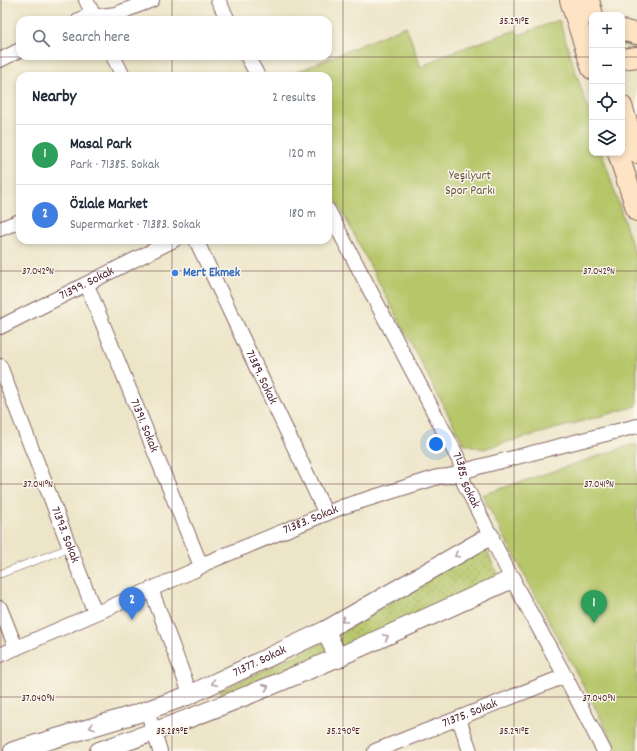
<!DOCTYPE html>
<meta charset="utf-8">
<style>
body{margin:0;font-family:Dekko,sans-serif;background:#f6f6f7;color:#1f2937}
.controls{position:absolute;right:12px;top:12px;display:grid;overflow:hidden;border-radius:8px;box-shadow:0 2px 6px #0003}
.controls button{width:36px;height:36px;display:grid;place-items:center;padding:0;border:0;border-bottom:1px solid #e0e1e3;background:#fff;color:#1f2937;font:20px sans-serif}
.you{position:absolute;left:436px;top:444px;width:14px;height:14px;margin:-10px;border:3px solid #fff;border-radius:50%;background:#1a73e8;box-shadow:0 0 0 6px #1a73e833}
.badge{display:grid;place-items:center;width:26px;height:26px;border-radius:50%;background:#7c3aed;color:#fff;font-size:13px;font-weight:700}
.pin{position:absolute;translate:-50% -33px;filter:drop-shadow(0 1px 2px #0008)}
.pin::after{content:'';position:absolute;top:21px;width:14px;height:12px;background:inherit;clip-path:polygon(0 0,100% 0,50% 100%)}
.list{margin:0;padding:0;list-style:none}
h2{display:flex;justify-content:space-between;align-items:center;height:52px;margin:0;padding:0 16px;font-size:17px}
h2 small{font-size:13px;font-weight:400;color:#747a83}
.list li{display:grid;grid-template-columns:26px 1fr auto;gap:12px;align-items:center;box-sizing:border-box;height:60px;padding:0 16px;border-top:1px solid #e0e1e3}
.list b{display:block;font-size:15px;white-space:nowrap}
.list p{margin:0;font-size:13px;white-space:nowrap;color:#747a83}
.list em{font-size:13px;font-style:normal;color:#747a83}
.icon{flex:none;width:22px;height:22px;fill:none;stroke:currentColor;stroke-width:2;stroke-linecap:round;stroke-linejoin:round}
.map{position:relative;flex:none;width:637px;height:751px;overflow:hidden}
.search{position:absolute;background:#fff;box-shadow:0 2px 6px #0003;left:16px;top:16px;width:316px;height:44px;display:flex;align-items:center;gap:10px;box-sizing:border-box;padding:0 14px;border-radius:12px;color:#747a83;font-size:15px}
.panel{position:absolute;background:#fff;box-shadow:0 2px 6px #0003;left:16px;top:72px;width:316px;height:172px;border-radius:12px}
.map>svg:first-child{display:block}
.grass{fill:url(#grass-dots);stroke:#80724a}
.park{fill:#b6c669;stroke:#80724a}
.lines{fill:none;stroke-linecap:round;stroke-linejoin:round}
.service-casing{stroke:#836462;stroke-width:8}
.minor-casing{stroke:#836462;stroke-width:16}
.tertiary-casing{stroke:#836462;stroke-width:20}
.secondary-casing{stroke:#836462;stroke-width:22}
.service{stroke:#fff;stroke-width:7}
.minor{stroke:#fff;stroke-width:14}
.tertiary{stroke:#fff;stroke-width:18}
.secondary{stroke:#fee4c5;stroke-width:20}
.oneway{stroke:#ae9aa0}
.ticks{fill:none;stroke:#4a1f2b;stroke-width:1;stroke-opacity:0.45}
.shop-dot{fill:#3f7fe0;stroke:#fbf7ec;stroke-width:1.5}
.labels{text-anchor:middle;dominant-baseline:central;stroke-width:3;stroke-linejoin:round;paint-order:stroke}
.park-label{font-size:13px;fill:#6a513e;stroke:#fbf7ec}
.shop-label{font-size:13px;font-weight:bold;fill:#366cbe;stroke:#fbf7ec;text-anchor:start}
.street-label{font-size:13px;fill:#4a1f2b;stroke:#fbf7ec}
.ticks-label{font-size:10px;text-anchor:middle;fill:#4a1f2b;stroke:#fbf7ec;stroke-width:3;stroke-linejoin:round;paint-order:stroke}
</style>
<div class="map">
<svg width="637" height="751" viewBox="0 0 637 751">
<defs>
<pattern id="grass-dots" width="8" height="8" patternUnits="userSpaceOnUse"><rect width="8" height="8" fill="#b6c669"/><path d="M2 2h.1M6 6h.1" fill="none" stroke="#96a057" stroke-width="1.8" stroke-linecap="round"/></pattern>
</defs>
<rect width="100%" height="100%" fill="#fbf7ec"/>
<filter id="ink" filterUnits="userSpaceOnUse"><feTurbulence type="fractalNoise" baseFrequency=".025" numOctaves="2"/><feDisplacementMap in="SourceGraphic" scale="8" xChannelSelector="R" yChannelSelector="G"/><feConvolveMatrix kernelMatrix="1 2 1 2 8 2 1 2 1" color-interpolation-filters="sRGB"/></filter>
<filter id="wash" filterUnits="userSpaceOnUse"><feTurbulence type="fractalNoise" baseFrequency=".012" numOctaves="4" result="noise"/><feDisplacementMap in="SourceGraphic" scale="16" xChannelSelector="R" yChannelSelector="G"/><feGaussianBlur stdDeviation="0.9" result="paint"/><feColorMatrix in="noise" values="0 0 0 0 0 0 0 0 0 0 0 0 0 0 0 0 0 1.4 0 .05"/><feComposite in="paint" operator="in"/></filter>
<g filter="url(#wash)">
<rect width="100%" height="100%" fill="#ede5c8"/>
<!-- grass -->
<path class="grass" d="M622,35L637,40V48L622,45Z
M484,545L500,579L342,650L336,636Z
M324,642L330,656L235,698L217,692Z"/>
<!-- park -->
<path class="park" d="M559,20L592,122V153H602L637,260V406L483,449L463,443L328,185V76H287L406,26L421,67L449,53L516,30L519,35Z
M631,445H637V751H618L482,495Z"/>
</g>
<g filter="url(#ink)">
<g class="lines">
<!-- service casing -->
<g class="service-casing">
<path id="service" d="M0,574L69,548"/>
</g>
<!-- minor casing -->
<g class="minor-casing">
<g id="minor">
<path d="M86,0L96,20"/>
<path d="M218,0L228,20"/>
<path d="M79,20L83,18L116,14L152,0"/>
<path d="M113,56L123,76"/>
<path d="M247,56L258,76"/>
<path d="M0,60L20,50"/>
<path id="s1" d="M328,210L460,462L464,483L512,579L565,676L604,751"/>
<path d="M0,229L20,221"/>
<path id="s2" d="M196,240L326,514"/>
<path id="s3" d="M87,285L201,566"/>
<path id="s4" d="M0,327L174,240"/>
<path id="s5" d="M0,366L95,613"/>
<path d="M151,589L188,688L187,696"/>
<path d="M0,608L16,648"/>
<path id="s6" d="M0,655L195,570L206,563L342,507L438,477L449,476L478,467L637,426"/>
<path d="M147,710L160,751"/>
<path d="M459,719L470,751"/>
<path id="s7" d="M375,751L565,676"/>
</g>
</g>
<!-- tertiary casing -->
<g class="tertiary-casing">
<g id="tertiary">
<path d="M326,630L338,659"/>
<path id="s8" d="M13,751L139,713L187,696L326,630L490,536"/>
<path d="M99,751C241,703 376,641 512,579"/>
</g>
</g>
<!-- secondary casing -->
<g class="secondary-casing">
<path id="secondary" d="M570,0L592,69
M589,0L593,15
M622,30L637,34
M622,59L637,57
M622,106L637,153
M618,153L637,211"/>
</g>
<!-- service -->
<use href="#service" class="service"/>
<!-- minor -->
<use href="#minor" class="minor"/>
<!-- tertiary -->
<use href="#tertiary" class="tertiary"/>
<!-- secondary -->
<use href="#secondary" class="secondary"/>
</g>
<!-- one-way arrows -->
<defs><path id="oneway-chevron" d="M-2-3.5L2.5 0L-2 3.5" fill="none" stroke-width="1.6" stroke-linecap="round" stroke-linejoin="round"/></defs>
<g class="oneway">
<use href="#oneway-chevron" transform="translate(457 555) rotate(150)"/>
<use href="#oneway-chevron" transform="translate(344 620) rotate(150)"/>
<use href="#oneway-chevron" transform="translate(386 637) rotate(-25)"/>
<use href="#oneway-chevron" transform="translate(214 683) rotate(155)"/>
<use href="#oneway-chevron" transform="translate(266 687) rotate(-22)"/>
<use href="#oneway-chevron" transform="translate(92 727) rotate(163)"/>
</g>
</g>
<!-- ticks -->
<path class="ticks" d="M1,0V751M172,0V20M343,0V751M514,0V751M172,56V76M0,57H592M622,57H637M172,240V751M0,271H637M0,484H637M0,697H637"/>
<!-- markers -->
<circle class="shop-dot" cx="175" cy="273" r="4"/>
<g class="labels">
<!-- park labels -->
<g class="park-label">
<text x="470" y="176">Yeşilyurt<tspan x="470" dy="15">Spor Parkı</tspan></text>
</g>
<!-- shop labels -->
<g class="shop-label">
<text x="183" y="273">Mert Ekmek</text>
</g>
<!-- street labels -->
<g class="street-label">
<text stroke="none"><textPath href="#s4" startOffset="97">71399. Sokak</textPath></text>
<text stroke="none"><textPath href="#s2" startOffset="152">71389. Sokak</textPath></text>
<text stroke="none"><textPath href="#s3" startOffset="152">71391. Sokak</textPath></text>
<text stroke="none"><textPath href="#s1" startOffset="304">71385. Sokak</textPath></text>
<text stroke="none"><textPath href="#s6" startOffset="339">71383. Sokak</textPath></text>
<text stroke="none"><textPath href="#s5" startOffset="181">71393. Sokak</textPath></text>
<text stroke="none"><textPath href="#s8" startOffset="263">71377. Sokak</textPath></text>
<text stroke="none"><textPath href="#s7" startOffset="102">71375. Sokak</textPath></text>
</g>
</g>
<g class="ticks-label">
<text x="514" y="24">35.291°E</text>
<text x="38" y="274">37.042°N</text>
<text x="599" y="274">37.042°N</text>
<text x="38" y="487">37.041°N</text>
<text x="599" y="487">37.041°N</text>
<text x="38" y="701">37.040°N</text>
<text x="599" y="701">37.040°N</text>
<text x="172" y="734">35.289°E</text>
<text x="343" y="734">35.290°E</text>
<text x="514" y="734">35.291°E</text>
</g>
</svg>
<div class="controls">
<button>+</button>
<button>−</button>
<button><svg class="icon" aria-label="locate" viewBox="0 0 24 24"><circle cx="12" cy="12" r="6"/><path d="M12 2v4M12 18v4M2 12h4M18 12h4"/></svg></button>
<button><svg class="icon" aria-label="layers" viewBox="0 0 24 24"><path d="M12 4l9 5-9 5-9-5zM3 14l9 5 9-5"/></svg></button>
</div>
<div class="you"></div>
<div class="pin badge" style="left:594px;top:623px;background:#2e9e5b">1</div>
<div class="pin badge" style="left:132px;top:620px;background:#3f7fe0">2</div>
<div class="search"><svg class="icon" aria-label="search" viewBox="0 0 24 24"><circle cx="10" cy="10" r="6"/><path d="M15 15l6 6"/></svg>Search here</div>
<section class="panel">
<h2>Nearby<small>2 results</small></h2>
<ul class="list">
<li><span class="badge" style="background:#2e9e5b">1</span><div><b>Masal Park</b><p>Park · 71385. Sokak</p></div><em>120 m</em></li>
<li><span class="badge" style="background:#3f7fe0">2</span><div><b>Özlale Market</b><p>Supermarket · 71383. Sokak</p></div><em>180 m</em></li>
</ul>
</section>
</div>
